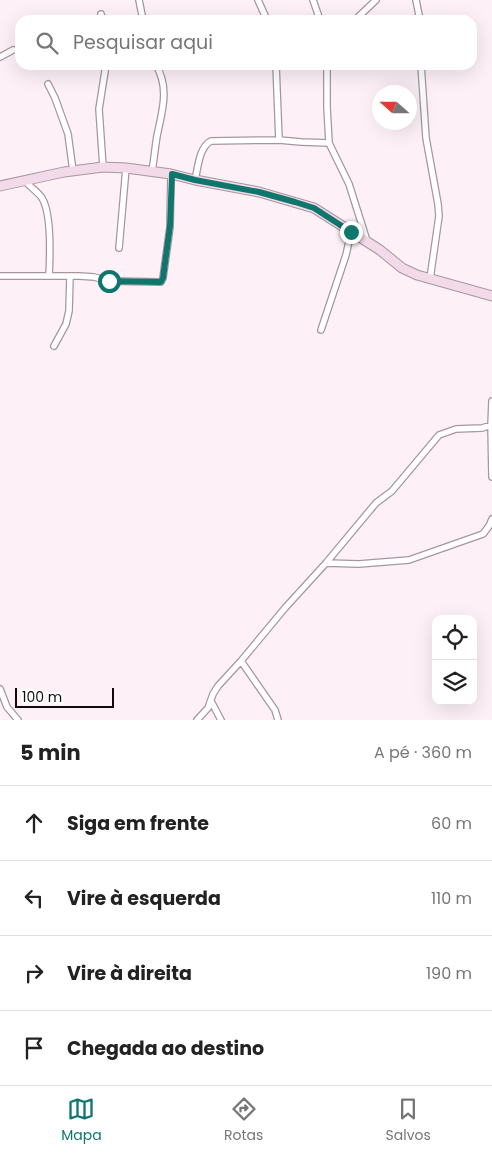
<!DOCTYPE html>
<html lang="pt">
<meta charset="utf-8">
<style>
body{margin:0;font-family:Poppins,sans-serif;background:#f6f6f6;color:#222}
.controls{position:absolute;right:15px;bottom:15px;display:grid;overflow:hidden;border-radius:10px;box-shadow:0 5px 20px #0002}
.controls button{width:45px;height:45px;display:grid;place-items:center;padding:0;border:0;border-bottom:1px solid #e0e0e0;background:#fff;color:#222;font:25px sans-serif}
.compass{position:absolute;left:372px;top:85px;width:45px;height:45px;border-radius:50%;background:#fff;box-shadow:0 5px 20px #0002;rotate:291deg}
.scale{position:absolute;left:15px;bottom:12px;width:99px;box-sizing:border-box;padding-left:5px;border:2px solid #100a0d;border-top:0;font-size:14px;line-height:18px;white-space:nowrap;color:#100a0d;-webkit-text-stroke:4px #fff;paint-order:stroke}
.stop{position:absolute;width:15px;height:15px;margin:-11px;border:4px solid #0f766e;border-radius:50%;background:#fff}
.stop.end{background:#0f766e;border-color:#fff;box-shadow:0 1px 5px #0008}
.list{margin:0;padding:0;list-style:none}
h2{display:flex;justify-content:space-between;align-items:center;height:65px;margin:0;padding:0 20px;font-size:21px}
h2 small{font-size:16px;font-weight:400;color:#767676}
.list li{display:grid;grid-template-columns:32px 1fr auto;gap:15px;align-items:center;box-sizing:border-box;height:75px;padding:0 20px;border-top:1px solid #e0e0e0}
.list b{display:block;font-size:19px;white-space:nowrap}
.list em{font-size:16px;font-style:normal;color:#767676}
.icon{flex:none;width:28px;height:28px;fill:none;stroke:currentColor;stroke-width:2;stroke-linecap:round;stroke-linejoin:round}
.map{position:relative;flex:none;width:492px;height:720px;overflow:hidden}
.search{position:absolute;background:#fff;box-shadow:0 5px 20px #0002;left:15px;right:15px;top:15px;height:55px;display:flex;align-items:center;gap:12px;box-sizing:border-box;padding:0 18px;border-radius:15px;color:#767676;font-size:19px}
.sheet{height:365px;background:#fff}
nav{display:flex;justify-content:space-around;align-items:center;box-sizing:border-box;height:70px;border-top:1px solid #e0e0e0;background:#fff;font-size:14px;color:#767676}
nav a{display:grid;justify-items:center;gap:2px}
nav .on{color:#0f766e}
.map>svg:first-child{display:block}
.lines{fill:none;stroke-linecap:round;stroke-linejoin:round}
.street-casing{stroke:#a7959f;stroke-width:8}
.secondary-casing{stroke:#a7959f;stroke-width:11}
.street{stroke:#fff;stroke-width:5.5}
.secondary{stroke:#f3dae8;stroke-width:9}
.route{stroke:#0f766e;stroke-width:6}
</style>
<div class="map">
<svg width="492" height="720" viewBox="0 0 492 720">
<rect width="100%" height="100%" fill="#fdf1f7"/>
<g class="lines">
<!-- street casing -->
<g class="street-casing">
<path id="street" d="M139,0L143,20
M258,0L267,20
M313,0L320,20
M416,0L420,20
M101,14L102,20
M355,20L376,0
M0,57L13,50
M276,65L279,140
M327,65V107L329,143L349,184L367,241
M421,65L426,138L438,204L439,216L430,279
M48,84L55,98L68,134L73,171
M103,167L99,109L106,65
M152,171C154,160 155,148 157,136C162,111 170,89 156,65
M195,180C198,168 199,147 211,141L279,140L301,142L329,143
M25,181C30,187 38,192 42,198C52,214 50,257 49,276
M119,248L126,168
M0,276H79L94,277L109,281L161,282L163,278L170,227L171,174
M321,330L346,255L351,232
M54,346L66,324L69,311L70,276
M492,401L491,425L492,477
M326,563L359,564L409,560L483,534L489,526L492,519
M241,661L275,710L278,720
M0,689L7,707L18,720
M211,701L221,720
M197,720L208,708L213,694L218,686L241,661L285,608L326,563L376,503L392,491L439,435L456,429L482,428L492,425"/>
</g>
<!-- secondary casing -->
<g class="secondary-casing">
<path id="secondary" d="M0,186L64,172L103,167L126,168L171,174L195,180L259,192L314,208L380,250L402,268L417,275L492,296"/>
</g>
<!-- street -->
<use href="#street" class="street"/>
<!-- secondary -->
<use href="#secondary" class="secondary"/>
</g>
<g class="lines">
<!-- route -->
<path class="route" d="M109,281L157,282H161L163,278L170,226L172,174L195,180L259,192L295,202L314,208L351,232"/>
</g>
</svg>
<div class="controls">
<button><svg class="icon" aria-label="locate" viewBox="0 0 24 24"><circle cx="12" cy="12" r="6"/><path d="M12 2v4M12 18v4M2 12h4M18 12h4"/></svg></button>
<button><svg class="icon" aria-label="layers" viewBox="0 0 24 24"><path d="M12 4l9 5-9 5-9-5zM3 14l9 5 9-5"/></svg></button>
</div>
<svg class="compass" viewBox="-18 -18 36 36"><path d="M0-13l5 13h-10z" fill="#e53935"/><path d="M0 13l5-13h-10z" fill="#767676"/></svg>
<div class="scale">100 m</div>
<div class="stop" style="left:109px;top:281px"></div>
<div class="stop end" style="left:351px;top:232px"></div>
<div class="search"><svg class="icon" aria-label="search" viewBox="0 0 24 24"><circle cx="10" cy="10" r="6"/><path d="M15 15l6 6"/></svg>Pesquisar aqui</div>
</div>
<section class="sheet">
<h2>5 min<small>A pé · 360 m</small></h2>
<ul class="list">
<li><svg class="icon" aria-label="ahead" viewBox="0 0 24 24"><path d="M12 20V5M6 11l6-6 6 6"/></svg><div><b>Siga em frente</b></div><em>60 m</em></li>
<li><svg class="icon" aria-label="left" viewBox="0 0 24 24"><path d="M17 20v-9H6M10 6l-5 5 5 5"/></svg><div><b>Vire à esquerda</b></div><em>110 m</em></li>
<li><svg class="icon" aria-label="right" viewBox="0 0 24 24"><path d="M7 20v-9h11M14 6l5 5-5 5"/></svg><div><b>Vire à direita</b></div><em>190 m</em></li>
<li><svg class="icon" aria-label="arrive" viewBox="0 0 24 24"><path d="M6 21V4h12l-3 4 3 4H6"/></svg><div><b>Chegada ao destino</b></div></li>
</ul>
</section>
<nav>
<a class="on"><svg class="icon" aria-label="map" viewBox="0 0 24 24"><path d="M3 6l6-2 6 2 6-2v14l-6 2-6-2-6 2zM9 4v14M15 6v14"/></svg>Mapa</a>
<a><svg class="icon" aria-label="directions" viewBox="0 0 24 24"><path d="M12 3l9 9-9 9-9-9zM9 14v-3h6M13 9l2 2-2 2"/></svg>Rotas</a>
<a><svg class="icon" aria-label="saved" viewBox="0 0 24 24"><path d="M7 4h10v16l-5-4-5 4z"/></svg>Salvos</a>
</nav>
